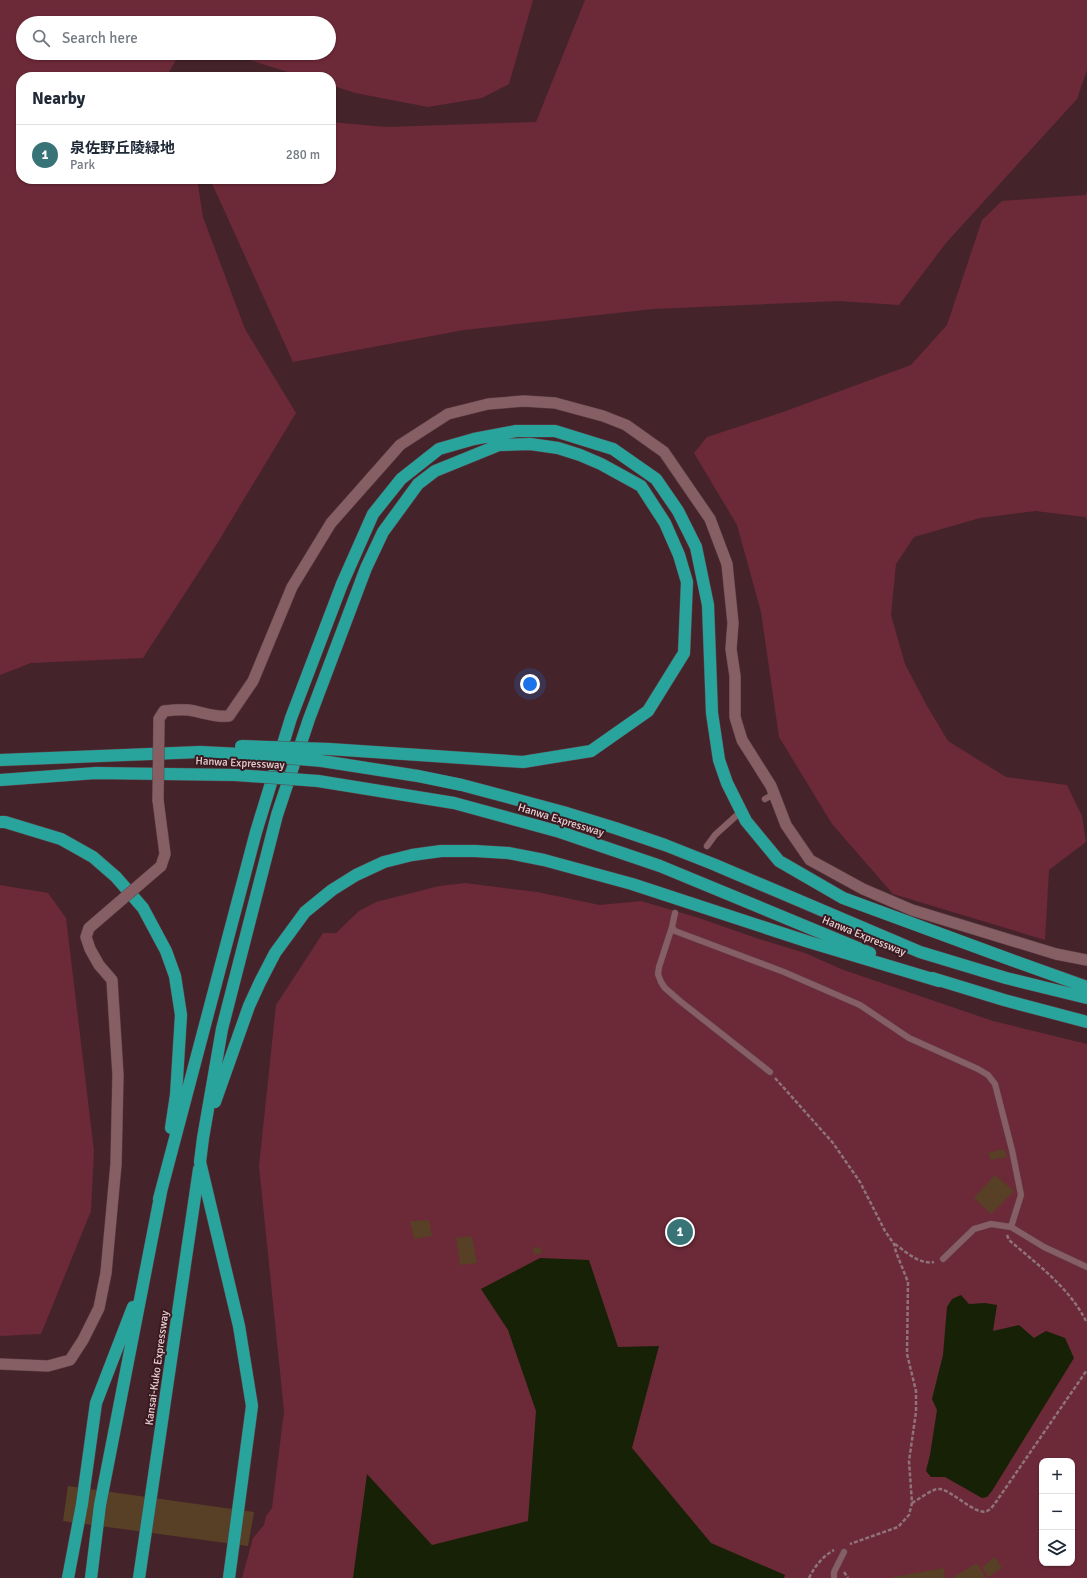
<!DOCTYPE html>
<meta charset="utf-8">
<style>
body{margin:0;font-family:Signika,"Noto Sans JP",sans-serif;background:#f2f2f3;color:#1f2937}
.controls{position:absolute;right:12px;bottom:12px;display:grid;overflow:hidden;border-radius:8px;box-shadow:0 1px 3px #0004}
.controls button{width:36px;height:36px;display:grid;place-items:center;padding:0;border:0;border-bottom:1px solid #e0e1e3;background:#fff;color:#1f2937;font:20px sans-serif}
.you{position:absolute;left:530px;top:684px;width:14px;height:14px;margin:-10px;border:3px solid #fff;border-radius:50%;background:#1a73e8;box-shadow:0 0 0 6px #1a73e833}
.badge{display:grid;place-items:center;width:26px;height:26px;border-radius:50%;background:#377377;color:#fff;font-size:13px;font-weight:700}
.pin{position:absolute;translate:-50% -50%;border:2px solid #fff;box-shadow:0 1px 4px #0006}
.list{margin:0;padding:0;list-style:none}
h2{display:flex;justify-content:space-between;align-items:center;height:52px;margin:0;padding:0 16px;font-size:17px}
h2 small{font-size:13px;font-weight:400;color:#747a83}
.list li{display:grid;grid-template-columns:26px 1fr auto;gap:12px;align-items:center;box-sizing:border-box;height:60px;padding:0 16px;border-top:1px solid #e0e1e3}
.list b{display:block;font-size:15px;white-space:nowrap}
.list p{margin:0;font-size:13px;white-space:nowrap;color:#747a83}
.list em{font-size:13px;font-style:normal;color:#747a83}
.icon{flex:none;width:22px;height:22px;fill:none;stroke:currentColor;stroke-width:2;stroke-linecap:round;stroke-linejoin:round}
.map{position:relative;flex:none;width:1087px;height:1578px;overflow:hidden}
.search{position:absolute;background:#fff;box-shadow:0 1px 3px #0004;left:16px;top:16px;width:320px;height:44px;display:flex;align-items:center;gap:10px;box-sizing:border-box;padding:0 14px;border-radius:22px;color:#747a83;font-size:15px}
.panel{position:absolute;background:#fff;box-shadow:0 1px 3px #0004;left:16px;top:72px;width:320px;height:112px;border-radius:16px}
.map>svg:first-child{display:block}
.green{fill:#6c2938;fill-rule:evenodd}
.water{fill:#162106}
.building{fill:#574025}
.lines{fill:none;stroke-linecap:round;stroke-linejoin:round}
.service-casing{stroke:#5f4248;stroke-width:7}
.minor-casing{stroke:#5f4248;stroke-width:12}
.motorway-casing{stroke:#5f4248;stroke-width:13}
.path{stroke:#907379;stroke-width:2.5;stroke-dasharray:4 2;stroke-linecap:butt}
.service{stroke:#865f65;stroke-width:6}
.minor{stroke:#865f65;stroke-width:11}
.motorway{stroke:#28a49d;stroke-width:12}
.minor-bridge-casing{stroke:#5f4248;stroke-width:12;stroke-linecap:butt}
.motorway-bridge-casing{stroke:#5f4248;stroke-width:13;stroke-linecap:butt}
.minor-bridge{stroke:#865f65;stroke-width:11}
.motorway-bridge{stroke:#28a49d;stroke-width:12}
.labels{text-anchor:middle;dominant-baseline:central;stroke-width:4;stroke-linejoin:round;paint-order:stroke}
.street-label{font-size:11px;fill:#e6cfd2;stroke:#3a1a20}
</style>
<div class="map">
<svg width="1087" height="1578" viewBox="0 0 1087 1578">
<rect width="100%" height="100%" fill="#45232a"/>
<!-- green -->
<path class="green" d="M0,0H533L509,84L482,98L428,107L355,93L331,85V77H304L227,53H329V23H23V53H180L169,72L171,77H21V179H197L203,217L245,329L296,413L215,547L143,658L31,663L0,675Z
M585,0H1087V70L1077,99L946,243L899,305L839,301L653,309L464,330L293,362L210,179H331V122L386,127L536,122Z
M1087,189V520L1085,517L1035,511L980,518L914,537L896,564L891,615L905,664L927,706L948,741L1006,777L1067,785L1082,816L1086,842L1049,870L1045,940L893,894L832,824L779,737L761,612L737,525L694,453L707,437L783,412L911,365L947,325L982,220L1002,201L1086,195Z
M465,883L537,892L600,905L641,901L696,917L756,938L805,953L841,969L993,1021L1087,1044V1578H242L253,1538L264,1525L266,1516L272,1508L284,1411L259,1166L276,1005L323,933H336L359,911L376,902L439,886ZM1042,1461H1072V1563H1042Z
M0,885L48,893L66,918L94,1151L91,1211L41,1334L0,1336Z"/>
<!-- water -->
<path class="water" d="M540,1258L589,1260L618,1347L659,1346L632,1448L711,1543L785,1575L784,1578H353L367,1474L432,1545L528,1521L536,1411L508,1330L481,1289Z
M961,1295L969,1304L985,1303L997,1305L993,1331L1019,1325L1034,1338L1046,1331L1065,1338L1074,1358L992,1491L987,1497L982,1498L945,1477H931L926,1471L930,1455L937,1410L932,1399L943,1355L947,1307L952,1299Z"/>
<!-- building -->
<path class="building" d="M1004,1149L1007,1157L991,1160L988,1153Z
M995,1175L1014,1191L991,1214L974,1198Z
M429,1220L432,1236L414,1239L410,1221Z
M472,1236L477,1263L460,1265L456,1238Z
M540,1247L542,1253L534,1255L533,1248Z
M68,1486L254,1512L248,1546L63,1521Z
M995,1557L1002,1568L988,1577L982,1567Z
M977,1563L986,1578H952Z
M944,1568L945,1578H893V1577Z"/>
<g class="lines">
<!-- service casing -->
<g class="service-casing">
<path id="service" d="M765,799L774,794
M707,846L715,835L736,816
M675,913L672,927L675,931L784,972L860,1005L909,1038L978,1069L988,1075L995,1084L1012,1150L1021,1195L1011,1227L1044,1247L1087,1267
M672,927L659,967L658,974L661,982L665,988L680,1001L770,1072
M943,1259L974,1229L991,1224L1011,1227
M834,1578V1572L844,1552"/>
</g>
<!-- minor casing -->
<g class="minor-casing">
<path id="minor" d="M159,719L164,711C172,710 181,709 189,710C202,712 216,718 229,716L253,681L292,587L331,523L400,445L448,414L488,404L524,401L555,403L603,416L626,425L664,452L710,519L727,564L733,623L731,649L735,676V717L742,740L771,786L786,825L810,860L863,889L912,910L1056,954L1087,960
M158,800L165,854L161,866
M0,1364L48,1366L70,1360L83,1340L99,1308L106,1273L116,1164L118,1075L112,980L99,965L90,949L86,937L89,928"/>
</g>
<!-- motorway casing -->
<g class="motorway-casing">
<path id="motorway" d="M0,760L200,752L241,754
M322,761L418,776L462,785L563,812L615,828L665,845L713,864L920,952L1006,978L1087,998
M0,780L96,773L236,775
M318,781L454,803L560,832L660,866L870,953
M0,822H5L61,839L93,857L116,877L143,908L166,951L175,976L181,1015L176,1095L171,1128
M932,978L1004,1000L1087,1022
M215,1102L249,1006L260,982L275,953L305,912L332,890L356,875L384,862L412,855L441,851H475L508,853L544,860L632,884L809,942L939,981
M159,1199L256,832L291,718L342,584L373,514L401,479L439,449L474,439L516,431H555L613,449L656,479L678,511L696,547L708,605L712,713L719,760L727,783L746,821L779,861L843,898L1006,958L1087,987
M68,1578L82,1504L96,1403L133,1307
M91,1578L100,1505L161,1192
M139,1578L199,1169
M229,1578L252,1406L239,1326L200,1162L203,1138L222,1029L277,815L309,719L366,568L383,532L418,484L435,471L499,445L530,444L558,448L580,455L601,464L641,486L665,523L679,555L687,582L684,653L648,711L591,751L523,762L329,749"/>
</g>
<!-- path -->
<path class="path" d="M775,1078L833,1143L860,1182L885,1231L894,1244L896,1252L908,1282L907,1354L916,1391V1412L909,1461L912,1503L909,1515L898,1527L850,1544
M1007,1235L1009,1240C1038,1265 1070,1288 1087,1323
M895,1244C906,1252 920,1265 934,1262
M912,1503C920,1499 932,1488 940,1489C953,1491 976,1516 987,1511C991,1509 994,1505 996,1502L1087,1370
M844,1572L848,1578
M809,1578C815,1566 822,1557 834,1550"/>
<!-- service -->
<use href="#service" class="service"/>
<!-- minor -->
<use href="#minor" class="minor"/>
<!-- motorway -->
<use href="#motorway" class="motorway"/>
<!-- minor-bridge casing -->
<g class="minor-bridge-casing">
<path id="minor-bridge" d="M158,800L159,719
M89,928L161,866"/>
</g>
<!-- motorway-bridge casing -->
<g class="motorway-bridge-casing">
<path id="motorway-bridge" d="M241,746L329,749
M241,754L322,761
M236,775L318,781"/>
</g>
<!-- minor-bridge -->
<use href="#minor-bridge" class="minor-bridge"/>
<!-- motorway-bridge -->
<use href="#motorway-bridge" class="motorway-bridge"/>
</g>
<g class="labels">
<!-- street labels -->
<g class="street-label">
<text transform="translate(240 763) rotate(3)">Hanwa Expressway</text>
<text transform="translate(561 820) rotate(17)">Hanwa Expressway</text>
<text transform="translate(864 936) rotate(22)">Hanwa Expressway</text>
<text transform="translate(157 1368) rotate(-82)">Kansai-Kuko Expressway</text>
</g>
</g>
</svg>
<div class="controls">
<button>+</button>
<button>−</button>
<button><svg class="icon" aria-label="layers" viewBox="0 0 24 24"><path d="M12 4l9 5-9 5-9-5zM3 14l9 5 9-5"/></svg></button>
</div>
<div class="you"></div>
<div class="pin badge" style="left:680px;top:1232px">1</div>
<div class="search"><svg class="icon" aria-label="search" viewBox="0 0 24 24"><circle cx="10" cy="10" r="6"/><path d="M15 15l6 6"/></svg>Search here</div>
<section class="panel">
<h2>Nearby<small></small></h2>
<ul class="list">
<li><span class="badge">1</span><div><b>泉佐野丘陵緑地</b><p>Park</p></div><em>280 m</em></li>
</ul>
</section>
</div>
